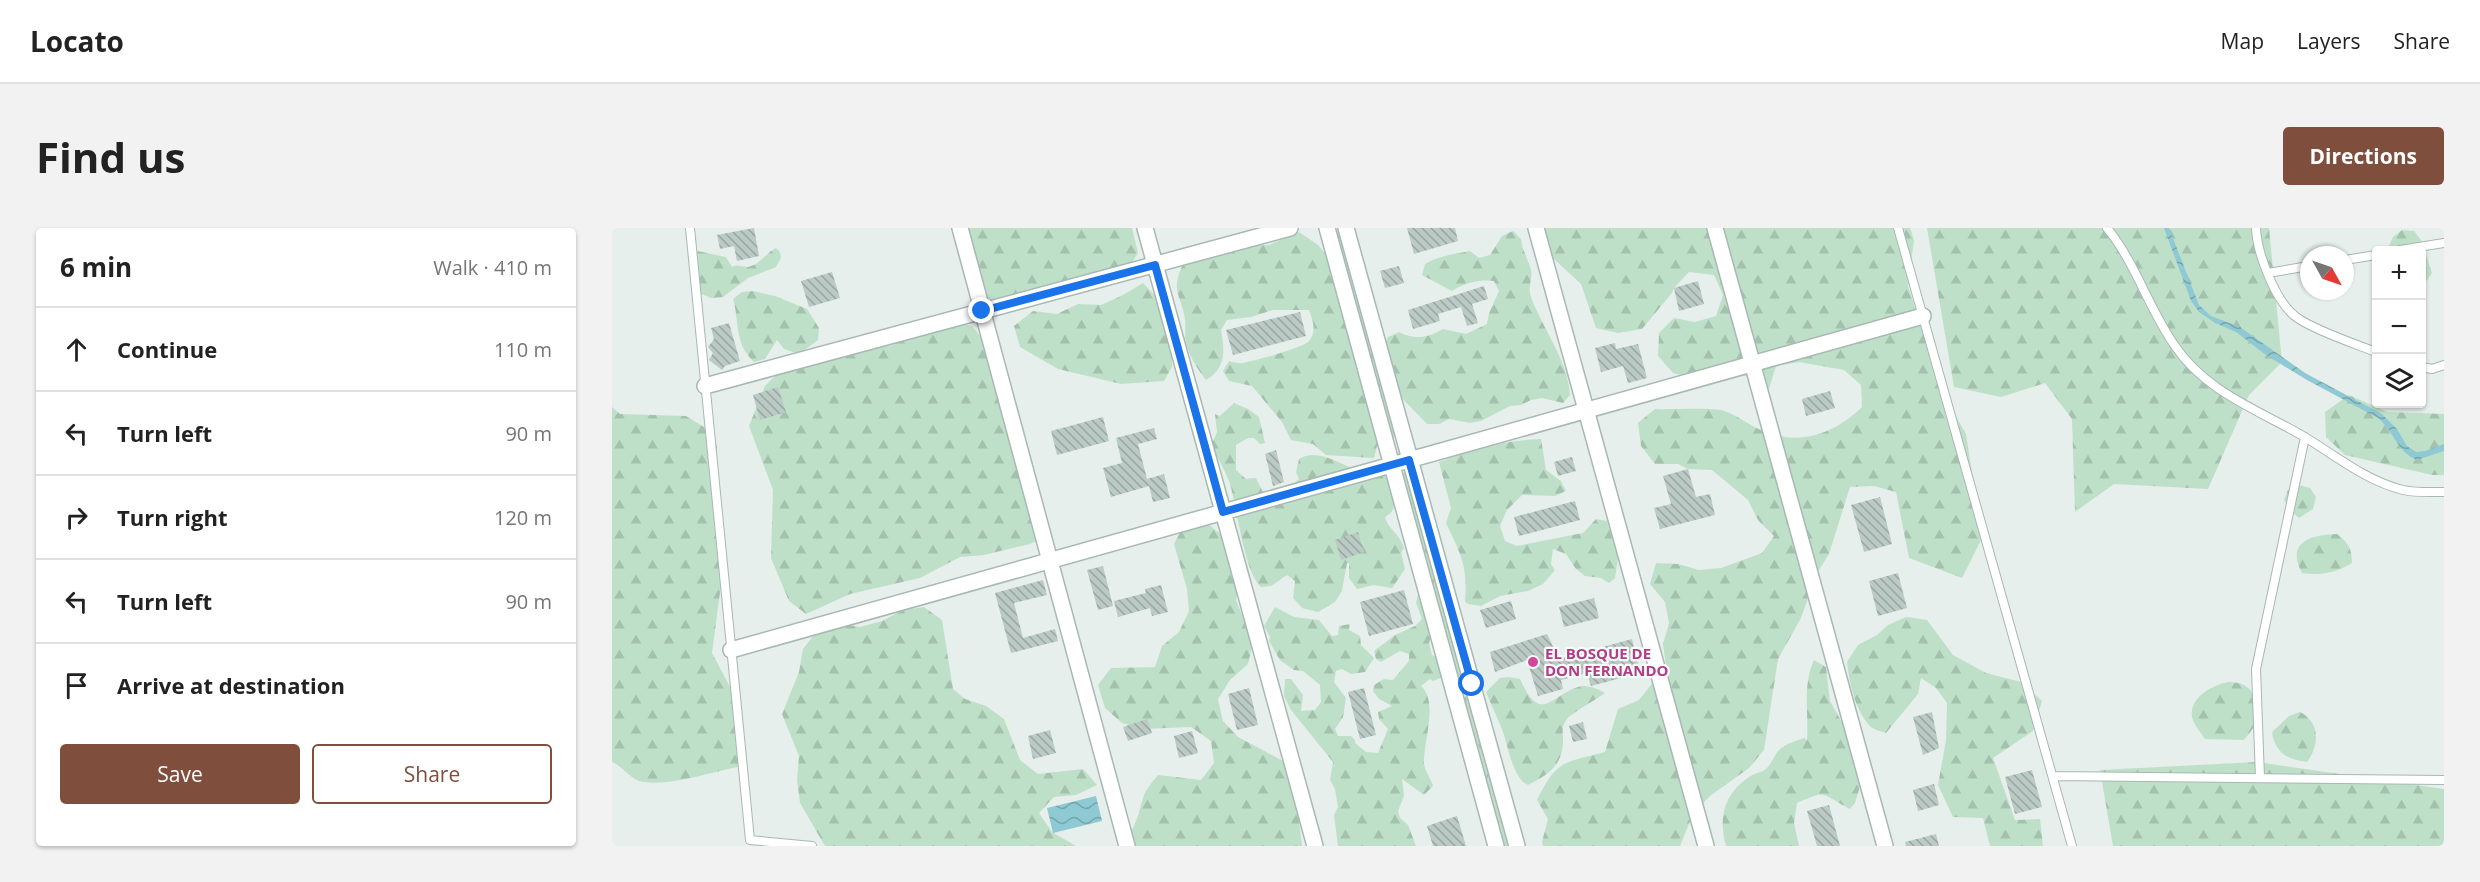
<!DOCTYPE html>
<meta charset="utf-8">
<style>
body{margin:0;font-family:"Open Sans",sans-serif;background:#f2f2f2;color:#222}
.controls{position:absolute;right:18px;top:18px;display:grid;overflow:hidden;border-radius:6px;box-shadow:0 2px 4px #0004}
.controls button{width:54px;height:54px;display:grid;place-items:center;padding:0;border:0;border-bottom:2px solid #e0e0e0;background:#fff;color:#222;font:30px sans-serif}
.compass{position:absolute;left:1688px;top:18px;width:54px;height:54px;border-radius:50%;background:#fff;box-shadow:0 2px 4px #0004;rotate:130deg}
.stop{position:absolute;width:18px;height:18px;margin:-14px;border:4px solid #1a73e8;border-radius:50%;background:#fff}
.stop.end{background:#1a73e8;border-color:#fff;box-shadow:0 2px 6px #0008}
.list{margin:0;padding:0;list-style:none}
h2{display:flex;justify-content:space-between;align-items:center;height:78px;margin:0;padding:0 24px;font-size:26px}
h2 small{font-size:20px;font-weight:400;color:#767676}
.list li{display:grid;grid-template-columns:39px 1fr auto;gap:18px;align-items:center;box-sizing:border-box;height:84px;padding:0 24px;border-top:2px solid #e0e0e0}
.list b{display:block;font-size:22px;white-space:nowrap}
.list em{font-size:20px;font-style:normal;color:#767676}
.actions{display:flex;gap:12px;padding:18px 24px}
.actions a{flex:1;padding:14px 0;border:2px solid #804e3d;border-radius:6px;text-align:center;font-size:21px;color:#804e3d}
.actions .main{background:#804e3d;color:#fff}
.icon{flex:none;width:33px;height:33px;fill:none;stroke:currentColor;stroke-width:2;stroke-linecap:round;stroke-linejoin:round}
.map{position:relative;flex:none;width:1832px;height:618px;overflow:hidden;border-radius:6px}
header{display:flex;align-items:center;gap:36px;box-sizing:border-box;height:84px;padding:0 30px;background:#fff;border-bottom:2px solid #e0e0e0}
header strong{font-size:28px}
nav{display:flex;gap:33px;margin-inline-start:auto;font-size:21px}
.intro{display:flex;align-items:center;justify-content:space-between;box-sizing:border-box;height:144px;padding:0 36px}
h1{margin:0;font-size:42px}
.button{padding:15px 27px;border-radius:6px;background:#804e3d;color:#fff;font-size:21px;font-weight:700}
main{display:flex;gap:36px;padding:0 36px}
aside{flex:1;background:#fff;border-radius:6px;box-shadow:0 2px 4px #0004}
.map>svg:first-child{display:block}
.grass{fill:url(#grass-tufts)}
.forest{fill:url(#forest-firs)}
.water{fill:url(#water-waves)}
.building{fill:url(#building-back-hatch)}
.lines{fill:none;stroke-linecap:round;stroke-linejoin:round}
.lane-casing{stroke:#a8b8b2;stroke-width:10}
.street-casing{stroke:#a8b8b2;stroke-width:18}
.lane{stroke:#fff;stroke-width:8}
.street{stroke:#fff;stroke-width:15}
.route{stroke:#1a73e8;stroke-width:8}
.hotel-dot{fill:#d1479c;stroke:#f7fbf9;stroke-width:2}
.labels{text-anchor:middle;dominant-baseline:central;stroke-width:4.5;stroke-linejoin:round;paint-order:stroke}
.hotel-label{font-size:15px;font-weight:bold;fill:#b23c85;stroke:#f7fbf9;text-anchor:start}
</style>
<header>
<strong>Locato</strong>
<nav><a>Map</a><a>Layers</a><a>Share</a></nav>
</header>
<div class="intro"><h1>Find us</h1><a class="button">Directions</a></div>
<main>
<aside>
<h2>6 min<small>Walk · 410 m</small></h2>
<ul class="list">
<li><svg class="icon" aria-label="ahead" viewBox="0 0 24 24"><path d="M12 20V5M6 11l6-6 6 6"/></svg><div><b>Continue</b></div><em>110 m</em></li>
<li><svg class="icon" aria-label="left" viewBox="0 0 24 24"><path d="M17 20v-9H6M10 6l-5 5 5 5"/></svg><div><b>Turn left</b></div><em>90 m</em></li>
<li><svg class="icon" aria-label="right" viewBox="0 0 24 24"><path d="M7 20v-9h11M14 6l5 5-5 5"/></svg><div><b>Turn right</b></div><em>120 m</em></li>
<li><svg class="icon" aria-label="left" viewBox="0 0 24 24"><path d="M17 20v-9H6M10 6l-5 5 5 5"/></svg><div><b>Turn left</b></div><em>90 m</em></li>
<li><svg class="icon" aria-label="arrive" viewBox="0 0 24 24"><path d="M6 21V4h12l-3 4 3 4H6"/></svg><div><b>Arrive at destination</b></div></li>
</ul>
<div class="actions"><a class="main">Save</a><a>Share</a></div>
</aside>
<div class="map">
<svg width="1832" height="618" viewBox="0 0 1832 618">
<defs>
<pattern id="grass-tufts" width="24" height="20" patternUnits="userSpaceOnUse" patternTransform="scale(1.5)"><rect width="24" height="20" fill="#bfe0c8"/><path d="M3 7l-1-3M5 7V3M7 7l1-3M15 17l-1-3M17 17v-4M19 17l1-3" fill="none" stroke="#a4c1ad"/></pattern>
<pattern id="forest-firs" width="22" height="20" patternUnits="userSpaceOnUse" patternTransform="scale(1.5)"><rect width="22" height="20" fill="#bfe0c8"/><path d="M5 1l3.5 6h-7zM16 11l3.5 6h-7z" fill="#a4c1ad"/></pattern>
<pattern id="water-waves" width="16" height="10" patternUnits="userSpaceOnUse" patternTransform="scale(1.5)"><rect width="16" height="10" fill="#8ec9d4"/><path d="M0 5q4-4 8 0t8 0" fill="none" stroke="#74a5ad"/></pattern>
<pattern id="building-back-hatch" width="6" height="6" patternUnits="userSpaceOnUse" patternTransform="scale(1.5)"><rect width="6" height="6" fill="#bbcac4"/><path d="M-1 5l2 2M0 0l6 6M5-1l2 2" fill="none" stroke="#98a6a0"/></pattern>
</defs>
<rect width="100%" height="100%" fill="#e6efeb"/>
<!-- grass -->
<path class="grass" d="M727,5L784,208L781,210L724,7Z
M793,244L850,446L846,449L790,246Z
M854,468L856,470L897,618H891L851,470Z"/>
<!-- forest -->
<path class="forest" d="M343,0H520L526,25L515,42L476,64L364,83Z
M917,0H1298L1302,12L1296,58L1331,166L1354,206L1370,310L1350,350L1297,330L1284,264L1262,258L1238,259L1217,326L1205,345L1189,390L1166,431L1152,522L1137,540L1098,568L1081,586L1068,618H931L930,614L936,591L925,572C945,531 952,535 993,524L1006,481L1027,472L1054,438L1051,416L1057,395L1053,374L1038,356L1044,335L1066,336L1087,342L1109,340L1150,325L1162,308L1146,292L1136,272L1100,242L1076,241L1066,236H1043L1029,218L1026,195L1043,181C1059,182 1100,179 1112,183C1125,187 1137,197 1149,202C1187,219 1222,206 1250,179L1249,157L1232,142L1187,134L1164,138L1157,161L1130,146L1084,151L1061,145L1046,128L1047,105L1062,90L1083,94L1104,88L1111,67L1102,47L1077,44L1062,60L1060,65L1030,101L1006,105L984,100L969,56L919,10Z
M1315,0H1657L1670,134L1637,167L1596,261L1502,256L1463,284L1460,191L1433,155L1389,169L1342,159Z
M1790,2L1802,3L1809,12L1820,45L1813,55L1810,54V22H1775L1781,9Z
M901,3L909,11C910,22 916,31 919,42C921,50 915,59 919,69C931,102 956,132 958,167L951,175L930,170L919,172L909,177L898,178L869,193L858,195L837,191L827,196H815L784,164L771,120L776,109L787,104C802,112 816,110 831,101L854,106L875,96L877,85L887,63L882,53C868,51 852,55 840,63L810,47L813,36C826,28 843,26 858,23L867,30L878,27L890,8Z
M687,4L706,17L717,30L769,202L762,230L714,227L701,216L679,212L670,194L640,158L617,153L611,143L617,133C621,134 626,136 631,135C642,133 691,120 697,113C705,104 701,92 697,82H661L639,89L615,92L609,102C613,123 614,140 594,152C585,141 575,124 573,110C573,103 574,97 573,91C569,66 558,64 571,36L624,18L657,17Z
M164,20L168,24L169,30L164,39L136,50L111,69L99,70L87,65L81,26L86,23L114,29L120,39C127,35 132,41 139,38C148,36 155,24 164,20Z
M531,55L546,71L560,114V139L552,153L509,156L446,141L408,119L402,98L421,83L445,86L466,76L489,77L511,67Z
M141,63L163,68L195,81L207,100L206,112L187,126L172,121L165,112L153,131L142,134C122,115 128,96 121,71L130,64Z
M340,92L360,98L374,115L435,308L418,316L372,327L348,329L308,350L238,366L194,386L177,373L159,330L161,262L137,198L153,158L169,142L234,128L255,119L278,118Z
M1737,167L1775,184L1832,186V247H1820L1733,227L1714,209L1713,184Z
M622,175L636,181L647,189L653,215L648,216L642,210H636L624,217V242L634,251L644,250L651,264L660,262L670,266L687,251L684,244L687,231C704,220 726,235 742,241L754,235L778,238C781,255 792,279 773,289C777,303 787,304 792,320L789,325L793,341L780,360L761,357L745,361L737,350V335H735L730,363L723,374L706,384L690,380L681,370L683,353L675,347L659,358L649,359C632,344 625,279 618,256C613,242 606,230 599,218L605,204L603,186L608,188Z
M0,179L8,186L74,188L92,199L105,218L104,288L112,334L100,425L124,470L131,492V515L126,539C99,544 53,560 27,553C18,550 10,538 0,534Z
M929,211L934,242L949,253L954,263L943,268L910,267L895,282L888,298L893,313L905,318L971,305L984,291L995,293L1006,330L1003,350L997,355L989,350L973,348L964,341L954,326L941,321L939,336L943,342L931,356L916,363L888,368L869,378L856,376L853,374C856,338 849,327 834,295L839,280L827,234C859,221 894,212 929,211Z
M1687,257L1698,260L1704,269L1701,281L1687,290L1678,282L1672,272L1676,262Z
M573,295H595L612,309L629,350L624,372L641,414L636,436L618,452L606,471L611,493L626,509L673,534L685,576L690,618H506C525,601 525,590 532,567C535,560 541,553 546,547L589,552L602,535L599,513L579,499L531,501L510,495L493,480L486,457L499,440L543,439L550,418L567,404L577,383L575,361L562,316Z
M1725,306C1736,314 1740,321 1740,335C1723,345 1708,348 1690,345C1673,313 1700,307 1725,306Z
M807,363L821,400L817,415L820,427L826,430L829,450L821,453L818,451L809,458C827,474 811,514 812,536C813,543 819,551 821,558L812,567L790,551L792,568L786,583L788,590L796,597L804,618H726L722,587L726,579L723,561L718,552L721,534L679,482L672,468L673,451H679L691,467L689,483L703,482L709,474L708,457L691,443L682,442L668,432L657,413L658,409L652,398L663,379L682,389L707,392L720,408L726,407L727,398L738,396L737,402L748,408L749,417L762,430L753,444L739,446L730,441L724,443L722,454L734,470L731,489L723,501L726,508H739L743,512V515L754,524L766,525L776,501L767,491L766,484L780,478L767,471L761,463L762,457L772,451L781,452L797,433V426L788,423L769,434L764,431L762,423L783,407L803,398L810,391L804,375Z
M312,379L330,392L341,461L353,471L374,478L392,491L408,532L426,546L471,541L485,557L464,567L442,569L427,585L440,604L464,618H213L188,575L185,552L187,528L170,486L187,444L191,421L205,403L226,395L248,399L270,393L291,382Z
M1294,389L1315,392L1341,427L1374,445L1409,454L1430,473L1421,503L1381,530L1403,592L1428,591L1431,618H1378L1371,590L1341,589L1326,557L1334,512L1335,475L1324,460L1309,450L1306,466L1274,505C1269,503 1261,502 1257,497C1243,481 1237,454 1235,434L1246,417L1265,407L1276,397Z
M1202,432L1214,439L1218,473L1238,509L1237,517L1250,529L1254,539L1243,575L1238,581C1209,566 1216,561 1185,575L1182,595L1187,618H1114C1106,589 1112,566 1137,549C1142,545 1149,545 1154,541C1158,537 1161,531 1164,526C1170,516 1182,514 1192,510L1195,512C1197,484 1190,459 1202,432Z
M897,449L908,451C929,497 938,468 966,459C976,456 985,461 993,465C985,471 960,485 955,491C949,499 951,504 951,513C951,537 936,547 916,557C901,551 896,518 891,504C886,490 879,477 874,464L888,450Z
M1616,454C1643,454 1644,471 1646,494L1632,512L1593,511C1589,505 1582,497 1580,489C1577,470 1600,457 1616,454Z
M1688,484C1708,494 1708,517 1695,534C1675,531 1663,525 1660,504L1677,488Z
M1645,534L1832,561V618H1501L1488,542Z"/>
<!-- water -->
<path class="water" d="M1552,0H1557L1587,77L1599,88L1628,99L1693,145L1770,186L1785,201L1795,218L1804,224L1813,223L1832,216V223L1805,232C1785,224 1782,203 1766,190L1695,152L1654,127L1624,104L1603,95L1587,84L1579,73Z
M484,568L490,593L441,605L435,580Z"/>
<!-- building -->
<path class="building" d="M142,0L147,28L125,33L122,18L108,21L105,7Z
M795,0H843L846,13L802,26Z
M787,38L792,55L773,60L768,43Z
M220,44L228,70L197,79L189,53Z
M1086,53L1092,76L1067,83L1062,60Z
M872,58L876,71L860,76L866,95L855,98L849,79L826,86L828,93L801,101L796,82Z
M688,84L694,108L621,127L614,102Z
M117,95L128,133L113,138L110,142L97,132L101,125L96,119L102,111L99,100Z
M1003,115L1004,121L1026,116L1035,150L1016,155L1011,138L989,144L983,120Z
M166,159L174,184L148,192L141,167Z
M1218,163L1223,180L1194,188L1190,171Z
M491,189L497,213L445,227L439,203Z
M542,200L545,211L526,216L535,251L552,246L558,270L541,274L537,258L499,269L491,240L510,235L504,210Z
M664,222L672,254L661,258L653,226Z
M960,229L964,243L946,248L942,234Z
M1076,241L1084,269L1098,266L1103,287L1048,301L1042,280L1059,276L1051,248Z
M1268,269L1280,316L1252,324L1239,277Z
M963,273L968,292L907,308L902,289Z
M746,304L752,324L729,332L723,312Z
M491,338L501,378L486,382L475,342Z
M1286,345L1295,380L1266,388L1257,353Z
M431,352L435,367L402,375L411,410L443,401L446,413L399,425L383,365Z
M549,357L556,384L540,388L538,380L506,389L502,373L534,365L533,361Z
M792,362L801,396L757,408L748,374Z
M982,370L987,390L952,399L947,379Z
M899,373L904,391L874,400L868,382Z
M935,406L947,431L1020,411L1028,445L979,458L975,445L949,452L951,461L926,468L915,432L883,444L878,424Z
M637,460L646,497L625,502L616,466Z
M752,460L764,507L748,511L736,464Z
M1320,484L1327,520L1311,527L1301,489Z
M535,491L540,505L516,513L511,499Z
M971,494L975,511L961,514L957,498Z
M438,502L444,525L421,531L416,508Z
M580,503L586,525L567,530L562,508Z
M1420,542L1430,579L1403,586L1393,549Z
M1322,556L1327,577L1306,583L1301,562Z
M1217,577L1228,618H1205L1195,583Z
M845,588L854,618H821L815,598Z
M1324,606L1327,618H1294L1293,614Z"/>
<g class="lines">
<!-- lane casing -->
<g class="lane-casing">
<path id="lane" d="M78,0L138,612L200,618
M1286,0L1460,618
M1495,0C1523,34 1537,81 1563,118C1593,163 1646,182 1691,208C1723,227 1754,253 1791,262C1804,265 1819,264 1832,264
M1644,0C1645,25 1664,77 1687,91C1707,104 1741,115 1764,124
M1788,22L1832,15
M1733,32L1764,27
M1656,45L1697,38
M1810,139L1820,141L1832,137
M1441,548L1832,552
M1648,550L1644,441L1693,209"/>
</g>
<!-- street casing -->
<g class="street-casing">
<path id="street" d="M348,0L515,618
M533,0L703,618
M715,0L884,618
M734,0L905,618
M924,0L1094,618
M1103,0L1273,618
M93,158L678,0
M119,422L1311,88"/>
</g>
<!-- lane -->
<use href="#lane" class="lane"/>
<!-- street -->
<use href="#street" class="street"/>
</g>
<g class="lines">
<!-- route -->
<path class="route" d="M370,83L543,37L611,284L797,232L860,456"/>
</g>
<!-- markers -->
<circle class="hotel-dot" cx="921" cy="434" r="6"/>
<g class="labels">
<!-- hotel labels -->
<g class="hotel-label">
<text x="933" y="425">EL BOSQUE DE<tspan x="933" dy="17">DON FERNANDO</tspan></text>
</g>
</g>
</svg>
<div class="controls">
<button>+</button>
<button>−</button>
<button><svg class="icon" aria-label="layers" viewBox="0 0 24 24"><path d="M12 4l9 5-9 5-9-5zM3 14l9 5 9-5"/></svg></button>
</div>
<svg class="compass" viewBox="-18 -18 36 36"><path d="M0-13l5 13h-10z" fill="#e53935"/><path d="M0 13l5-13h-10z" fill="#767676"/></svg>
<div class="stop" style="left:860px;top:456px"></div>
<div class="stop end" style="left:370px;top:83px"></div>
</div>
</main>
